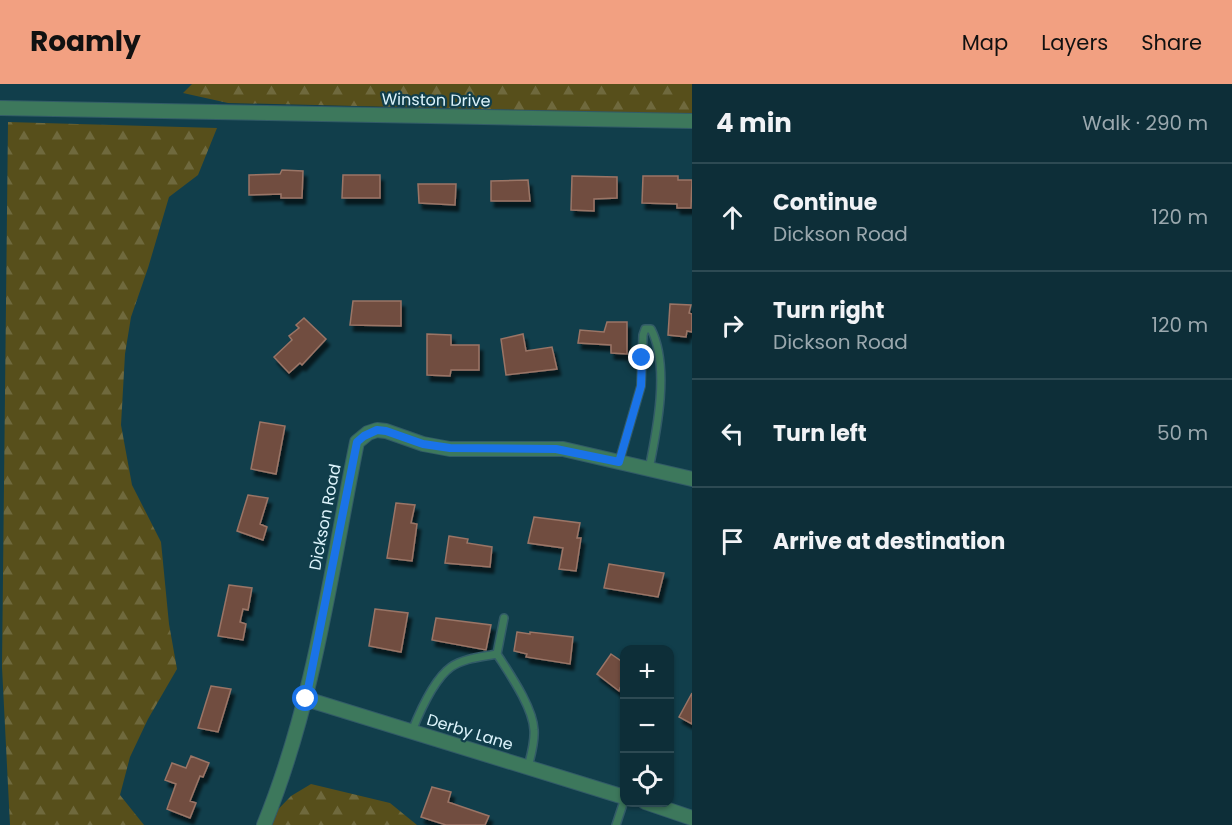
<!DOCTYPE html>
<meta charset="utf-8">
<style>
body{margin:0;font-family:Poppins,sans-serif;background:#163640;color:#f1f3f6}
.controls{position:absolute;right:18px;bottom:18px;display:grid;overflow:hidden;border-radius:12px;box-shadow:0 2px 4px #0004}
.controls button{width:54px;height:54px;display:grid;place-items:center;padding:0;border:0;border-bottom:2px solid #2d4a53;background:#0d2e38;color:#f1f3f6;font:30px sans-serif}
.stop{position:absolute;width:18px;height:18px;margin:-14px;border:4px solid #1a73e8;border-radius:50%;background:#fff}
.stop.end{background:#1a73e8;border-color:#fff;box-shadow:0 2px 6px #0008}
.list{margin:0;padding:0;list-style:none}
h2{display:flex;justify-content:space-between;align-items:center;height:78px;margin:0;padding:0 24px;font-size:26px}
h2 small{font-size:20px;font-weight:400;color:#9aa8ae}
.list li{display:grid;grid-template-columns:39px 1fr auto;gap:18px;align-items:center;box-sizing:border-box;height:108px;padding:0 24px;border-top:2px solid #2d4a53}
.list b{display:block;font-size:22px;white-space:nowrap}
.list p{margin:0;font-size:20px;white-space:nowrap;color:#9aa8ae}
.list em{font-size:20px;font-style:normal;color:#9aa8ae}
.icon{flex:none;width:33px;height:33px;fill:none;stroke:currentColor;stroke-width:2;stroke-linecap:round;stroke-linejoin:round}
.map{position:relative;flex:none;width:692px;height:741px;overflow:hidden}
header{display:flex;align-items:center;gap:36px;box-sizing:border-box;height:84px;padding:0 30px;background:#f2a081;color:#111}
header strong{font-size:28px}
nav{display:flex;gap:33px;margin-inline-start:auto;font-size:21px}
main{display:flex}
aside{flex:1;background:#0d2e38}
.map>svg:first-child{display:block}
.forest{fill:url(#forest-firs)}
.building{fill:#714e40;stroke:#9a7466;stroke-width:1.5;filter:url(#shadow)}
.lines{fill:none;stroke-linecap:round;stroke-linejoin:round}
.lane-casing{stroke:#325b67;stroke-width:10}
.street-casing{stroke:#325b67;stroke-width:16}
.lane{stroke:#3d785c;stroke-width:7}
.street{stroke:#3d785c;stroke-width:14}
.route{stroke:#1a73e8;stroke-width:8}
.labels{text-anchor:middle;dominant-baseline:central;stroke-width:4.5;stroke-linejoin:round;paint-order:stroke}
.street-label{font-size:16px;fill:#ddf4fc;stroke:#113e4b}
</style>
<header>
<strong>Roamly</strong>
<nav><a>Map</a><a>Layers</a><a>Share</a></nav>
</header>
<main>
<div class="map">
<svg width="692" height="741" viewBox="0 0 692 741">
<defs>
<pattern id="forest-firs" width="22" height="20" patternUnits="userSpaceOnUse" patternTransform="scale(1.5)"><rect width="22" height="20" fill="#574f1b"/><path d="M5 1l3.5 6h-7zM16 11l3.5 6h-7z" fill="#6f693d"/></pattern>
<filter id="shadow"><feDropShadow dx="3.5" dy="6" stdDeviation="1.5" flood-color="#0009"/></filter>
</defs>
<rect width="100%" height="100%" fill="#113e4b"/>
<!-- forest -->
<path class="forest" d="M192,0H692V30L228,19L183,9Z
M8,38L217,44L198,91L169,113L148,184L131,233L125,270L121,341L132,401L161,458L169,540L177,585L148,635L130,673L120,711L144,741H10L2,583Z
M311,700L390,719L417,741H263L291,712Z"/>
<!-- building -->
<path class="building" d="M282,86L303,87L302,114H281V110L249,111V91L280,90Z
M343,91H380V114H342Z
M572,92L617,93V114L594,115V127L571,126Z
M643,92H678V96H692L691,124H677V120L642,119Z
M528,96L530,117H491V97Z
M418,100H456L455,121L419,119Z
M353,217H401V242L350,241Z
M670,220L691,221L689,229L692,230V248L687,247L686,253L668,251Z
M304,234L326,255L302,281L300,279L289,289L274,273L292,256L289,252L299,244L296,241Z
M607,238H627V270L611,269V261L578,259L580,246L604,248Z
M427,250L451,251V261H479V286H451L450,292L427,291Z
M523,250L526,267L552,263L557,285L506,291L501,255Z
M260,338L285,342L276,390L251,385Z
M248,411L268,414L260,440L267,443L263,456L237,447Z
M396,419L415,421L411,439L417,440L412,477L387,474Z
M534,433L580,439L577,454H581L576,487L559,485L563,464L528,459Z
M449,452L468,455L467,459L492,463L490,483L445,479Z
M609,480L664,489L658,513L604,504Z
M229,501L252,504L248,526L243,525L240,538L246,540L243,556L218,552Z
M375,525L408,529L401,568L369,562Z
M436,534L491,541L486,566L432,556Z
M517,548L530,550V548L573,553L570,580L526,573L527,570L514,567Z
M611,570L624,579V607L620,604L619,607L597,590Z
M211,602L231,605L218,648L198,644Z
M692,609V640L679,633Z
M191,672L209,679L203,693L200,692L190,717L196,719L190,734L167,725L176,700L165,696L172,679L186,684Z
M432,703L451,708L448,718L489,732L485,741H446L421,733Z"/>
<g class="lines">
<!-- lane casing -->
<g class="lane-casing">
<path id="lane" d="M619,378L641,302L643,251L645,245H651C670,282 657,346 649,385
M497,570C509,589 533,623 534,646C535,658 531,671 528,683
M412,647C420,627 434,595 451,583C464,574 482,573 497,570L504,534
M616,741L624,717"/>
</g>
<!-- street casing -->
<g class="street-casing">
<path id="street" d="M0,24L692,37
M306,615L624,713
M645,718L692,734
M264,741C313,621 330,494 355,368L357,358L368,349L377,346L386,347L423,360L450,365H563L692,395"/>
</g>
<!-- lane -->
<use href="#lane" class="lane"/>
<!-- street -->
<use href="#street" class="street"/>
</g>
<g class="lines">
<!-- route -->
<path class="route" d="M306,615L355,368L357,358L364,352L377,346L386,347L423,360L450,364L556,365L619,378L641,302L642,274"/>
</g>
<g class="labels">
<!-- street labels -->
<g class="street-label">
<text transform="translate(436 16) rotate(1)">Winston Drive</text>
<text transform="translate(325 433) rotate(-79)">Dickson Road</text>
<text transform="translate(470 648) rotate(17)">Derby Lane</text>
</g>
</g>
</svg>
<div class="controls">
<button>+</button>
<button>−</button>
<button><svg class="icon" aria-label="locate" viewBox="0 0 24 24"><circle cx="12" cy="12" r="6"/><path d="M12 2v4M12 18v4M2 12h4M18 12h4"/></svg></button>
</div>
<div class="stop" style="left:306px;top:615px"></div>
<div class="stop end" style="left:642px;top:274px"></div>
</div>
<aside>
<h2>4 min<small>Walk · 290 m</small></h2>
<ul class="list">
<li><svg class="icon" aria-label="ahead" viewBox="0 0 24 24"><path d="M12 20V5M6 11l6-6 6 6"/></svg><div><b>Continue</b><p>Dickson Road</p></div><em>120 m</em></li>
<li><svg class="icon" aria-label="right" viewBox="0 0 24 24"><path d="M7 20v-9h11M14 6l5 5-5 5"/></svg><div><b>Turn right</b><p>Dickson Road</p></div><em>120 m</em></li>
<li><svg class="icon" aria-label="left" viewBox="0 0 24 24"><path d="M17 20v-9H6M10 6l-5 5 5 5"/></svg><div><b>Turn left</b></div><em>50 m</em></li>
<li><svg class="icon" aria-label="arrive" viewBox="0 0 24 24"><path d="M6 21V4h12l-3 4 3 4H6"/></svg><div><b>Arrive at destination</b></div></li>
</ul>
</aside>
</main>
